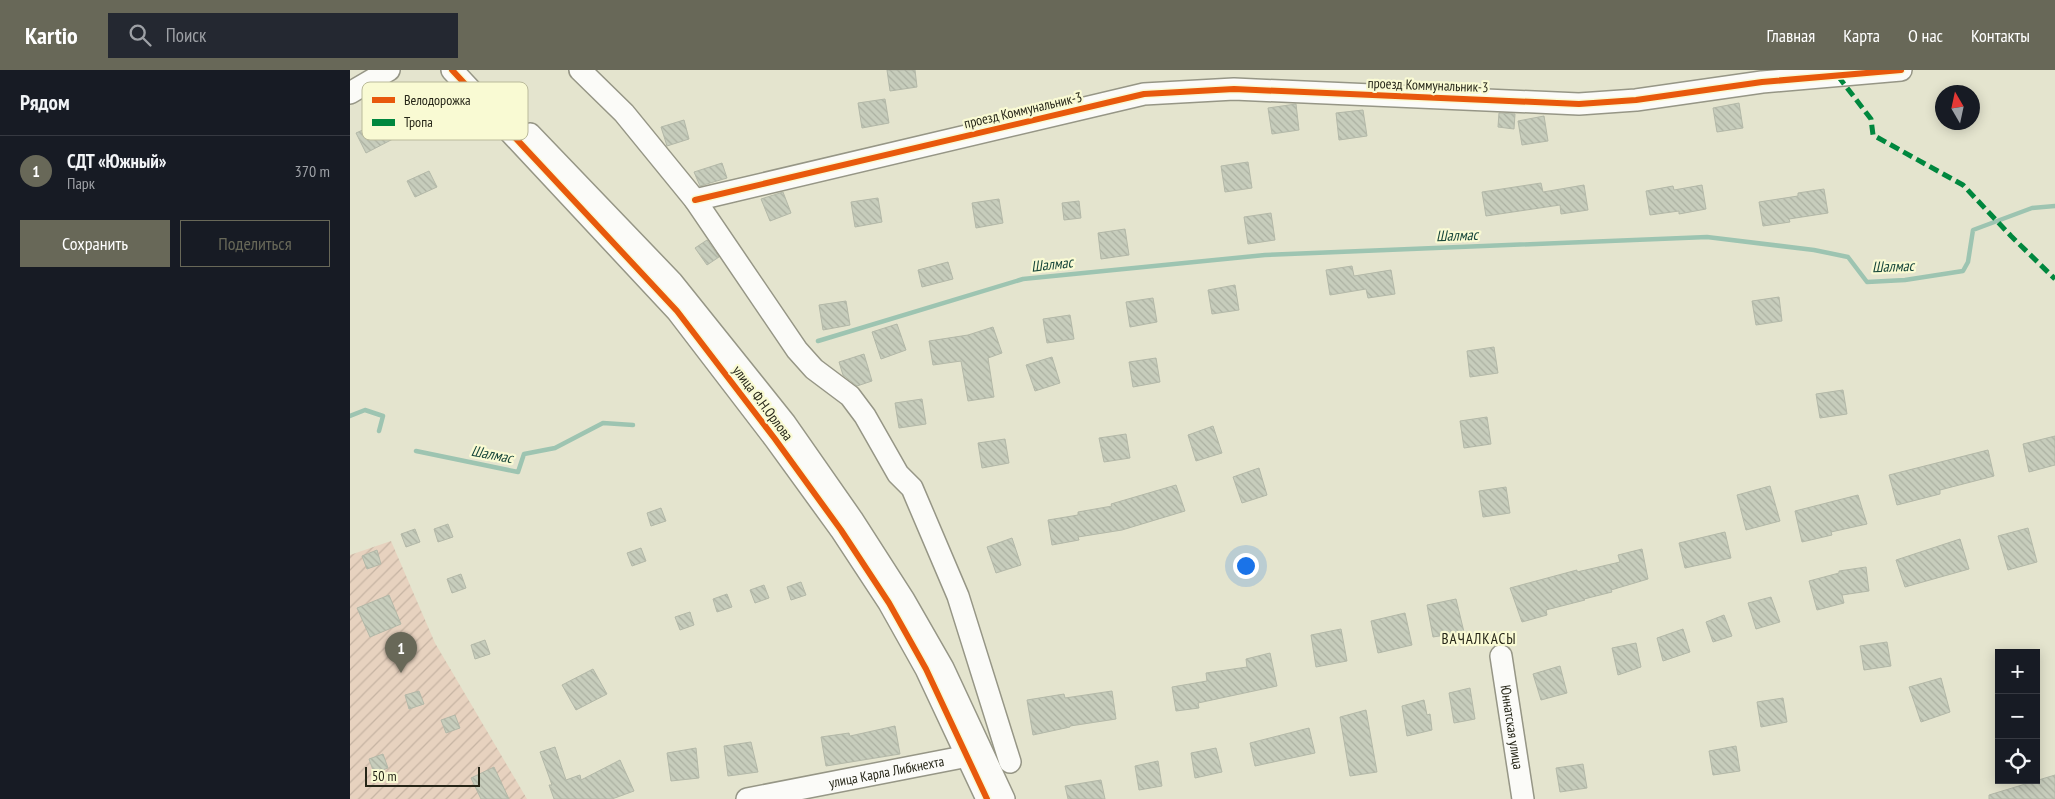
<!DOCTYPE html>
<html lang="ru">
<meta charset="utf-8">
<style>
body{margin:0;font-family:"PT Sans Narrow",sans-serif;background:#242831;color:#f1f3f6}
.controls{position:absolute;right:15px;bottom:15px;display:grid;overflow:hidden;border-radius:0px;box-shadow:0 2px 12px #0003}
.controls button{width:45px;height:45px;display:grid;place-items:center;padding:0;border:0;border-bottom:1px solid #363941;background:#171b24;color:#f1f3f6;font:25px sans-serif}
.compass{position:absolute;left:1585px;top:15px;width:45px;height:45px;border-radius:50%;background:#171b24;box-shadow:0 2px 12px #0003;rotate:351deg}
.scale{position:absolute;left:15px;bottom:12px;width:115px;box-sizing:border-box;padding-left:5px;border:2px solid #262618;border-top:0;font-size:14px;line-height:18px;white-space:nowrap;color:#262618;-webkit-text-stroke:4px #f9fad3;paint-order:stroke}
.you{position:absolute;left:895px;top:495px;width:18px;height:18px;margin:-12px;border:4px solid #fff;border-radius:50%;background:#1a73e8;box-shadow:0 0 0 8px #1a73e833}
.badge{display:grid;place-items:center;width:32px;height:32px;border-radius:50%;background:#686858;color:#fff;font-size:16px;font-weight:700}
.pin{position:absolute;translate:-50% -41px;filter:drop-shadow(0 1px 2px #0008)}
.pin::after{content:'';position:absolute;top:26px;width:18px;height:15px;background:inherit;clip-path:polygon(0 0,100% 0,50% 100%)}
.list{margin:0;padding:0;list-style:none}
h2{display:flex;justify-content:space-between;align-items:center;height:65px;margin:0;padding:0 20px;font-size:21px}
h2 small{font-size:16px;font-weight:400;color:#9ea1a6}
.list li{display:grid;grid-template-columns:32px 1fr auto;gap:15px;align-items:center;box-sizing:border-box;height:70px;padding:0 20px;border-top:1px solid #363941}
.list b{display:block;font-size:19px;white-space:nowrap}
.list p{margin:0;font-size:16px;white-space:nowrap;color:#9ea1a6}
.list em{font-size:16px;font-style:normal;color:#9ea1a6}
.actions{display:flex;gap:10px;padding:15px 20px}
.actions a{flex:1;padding:11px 0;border:1px solid #686858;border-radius:0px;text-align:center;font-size:18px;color:#686858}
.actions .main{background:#686858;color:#fff}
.icon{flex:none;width:28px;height:28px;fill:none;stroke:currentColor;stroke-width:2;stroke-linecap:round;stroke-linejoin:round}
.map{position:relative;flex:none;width:1705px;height:729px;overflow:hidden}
header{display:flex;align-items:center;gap:30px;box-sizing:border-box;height:70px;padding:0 25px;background:#686858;color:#fff}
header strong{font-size:24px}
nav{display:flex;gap:28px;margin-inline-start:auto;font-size:18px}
.search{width:350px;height:45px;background:#242831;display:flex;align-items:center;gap:12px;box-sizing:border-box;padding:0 18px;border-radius:0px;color:#9ea1a6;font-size:19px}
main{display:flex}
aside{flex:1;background:#171b24}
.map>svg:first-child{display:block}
.garden{fill:url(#garden-furrows)}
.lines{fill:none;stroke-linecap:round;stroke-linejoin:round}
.stream{stroke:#9dc4b1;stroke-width:4.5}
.building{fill:url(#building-back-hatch);stroke:#b3b8a8}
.minor-casing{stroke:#969686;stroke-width:24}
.minor{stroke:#fbfbf8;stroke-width:21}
.quiet{stroke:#00873e;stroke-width:5;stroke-dasharray:10 5;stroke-linecap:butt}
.cycleway-casing{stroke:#f9fad3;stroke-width:9}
.cycleway{stroke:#e8590c;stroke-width:6}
.labels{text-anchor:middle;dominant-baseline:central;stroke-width:4.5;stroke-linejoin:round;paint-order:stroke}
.street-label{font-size:14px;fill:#262618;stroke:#f9fad3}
.water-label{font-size:15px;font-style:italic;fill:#17473a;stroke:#f9fad3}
.neighbourhood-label{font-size:15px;letter-spacing:1px;fill:#262618;stroke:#f9fad3}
.key{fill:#f9fad3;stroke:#baba9b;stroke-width:1}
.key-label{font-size:14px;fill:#262618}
</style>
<header>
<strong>Kartio</strong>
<div class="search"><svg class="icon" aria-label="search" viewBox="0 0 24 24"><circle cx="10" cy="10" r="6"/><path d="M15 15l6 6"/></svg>Поиск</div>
<nav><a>Главная</a><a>Карта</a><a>О нас</a><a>Контакты</a></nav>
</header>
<main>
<aside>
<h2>Рядом<small></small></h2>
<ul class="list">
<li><span class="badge">1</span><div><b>СДТ «Южный»</b><p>Парк</p></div><em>370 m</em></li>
</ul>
<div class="actions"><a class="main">Сохранить</a><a>Поделиться</a></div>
</aside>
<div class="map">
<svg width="1705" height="729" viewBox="0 0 1705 729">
<defs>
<pattern id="garden-furrows" width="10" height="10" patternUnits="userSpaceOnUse" patternTransform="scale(1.25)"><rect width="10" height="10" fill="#e7d2bf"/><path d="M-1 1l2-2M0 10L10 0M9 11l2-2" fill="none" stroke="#c6b4a3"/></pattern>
<pattern id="building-back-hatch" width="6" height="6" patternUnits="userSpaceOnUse" patternTransform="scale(1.25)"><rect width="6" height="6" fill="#c7cdbc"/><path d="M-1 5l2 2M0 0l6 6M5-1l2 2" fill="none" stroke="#abb0a1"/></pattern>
</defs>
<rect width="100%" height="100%" fill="#e4e4ce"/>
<!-- garden -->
<path class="garden" d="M41,471L85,573L177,729H0V485Z"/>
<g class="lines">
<!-- stream -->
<path class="stream" d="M468,271L673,209L915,185L1357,167L1464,180L1498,187L1517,212L1555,210L1613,201L1618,192L1623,160L1682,138L1705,136
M0,346L15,340L33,346L29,361
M66,381L168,402L174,384L205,378L253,353L283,355"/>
</g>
<!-- building -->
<path class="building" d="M537,0H565L567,17L540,21Z
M535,29L539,53L512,58L508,33Z
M1389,33L1393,58L1367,62L1363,38Z
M946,34L949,60L922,64L918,38Z
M1013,40L1017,66L989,70L986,43Z
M56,42L64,58L16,83L6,63L24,55L25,57Z
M1149,43L1165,44L1164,59L1148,57Z
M1194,46L1198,71L1172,75L1168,51Z
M334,50L339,69L317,76L311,57Z
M898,92L902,118L875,122L871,96Z
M372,93L377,108L350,116L344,102Z
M79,101L87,117L65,127L57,111Z
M1191,113L1193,122L1234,115L1238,140L1211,144L1210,135L1136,146L1132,122Z
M1352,115L1356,139L1329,144V141L1300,145L1296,121L1323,116L1324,120Z
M1474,119L1478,143L1439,149L1440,152L1413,156L1409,132L1448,126V123Z
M433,122L441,143L420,151L411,129Z
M528,128L532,152L505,157L501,132Z
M649,129L653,153L626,158L622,133Z
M729,131L731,148L714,150L712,133Z
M921,143L925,170L898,174L894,147Z
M775,159L779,185L751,189L748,163Z
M357,170L369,187L357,195L345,178Z
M598,192L603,209L572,217L568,200Z
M1002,196L1004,206L1041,200L1045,224L1018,228L1016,219L980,225L976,200Z
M885,215L889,240L862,244L858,220Z
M1429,227L1432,251L1406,255L1402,231Z
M803,228L807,252L780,257L776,232Z
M496,231L500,255L473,260L469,235Z
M720,245L724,269L697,273L693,249Z
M547,254L556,280L531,289L522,262Z
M643,257L652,283L638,288L644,327L618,331L611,291L583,295L579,271L618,265Z
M1144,277L1148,303L1120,307L1117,281Z
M514,284L522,311L507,316L493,305L489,292Z
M702,287L710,313L685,321L676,295Z
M806,288L810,312L783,317L779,292Z
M1493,320L1497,344L1470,348L1466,324Z
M572,329L576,354L549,358L545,333Z
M1137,347L1141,374L1114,378L1110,351Z
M863,356L872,383L846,391L838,365Z
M776,364L780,388L754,392L749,368Z
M1705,366V395L1679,402L1673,374Z
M655,369L659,393L632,398L628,373Z
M1638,380L1644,406L1590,420V424L1547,435L1539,405Z
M909,398L917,425L892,433L883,407Z
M826,415L835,441L772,460L728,467L729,470L702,475L698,450L728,445V442L762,436L761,434Z
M1420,416L1430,451L1396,460L1387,425Z
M1156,417L1160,443L1133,447L1129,421Z
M1508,425L1517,454L1481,462L1482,465L1452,472L1445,441Z
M311,438L316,451L301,456L297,443Z
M98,454L103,467L88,472L84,459Z
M1678,458L1687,492L1658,500L1648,466Z
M65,459L70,472L56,477L51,464Z
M1375,462L1381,488L1335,498L1329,473Z
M662,468L671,495L646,503L637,477Z
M1610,469L1619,499L1555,517L1546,490Z
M291,478L296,491L282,496L277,483Z
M1292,479L1298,509L1261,520L1262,522L1234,529L1235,530L1196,540L1197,545L1172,552L1160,518L1227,500V502L1270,492L1268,485Z
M27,480L31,494L17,499L12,486Z
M1516,497L1519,521L1492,525L1494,533L1467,540L1459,511L1489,503V501Z
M111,504L116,518L102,523L97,509Z
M451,512L456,525L441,530L437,517Z
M414,515L419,528L405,533L400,520Z
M377,524L382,537L367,542L363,529Z
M39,525L51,554L20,567L7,538Z
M1421,527L1430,552L1406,559L1398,533Z
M1106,529L1114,562L1083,567L1077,535Z
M340,542L344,555L330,560L325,547Z
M1055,543L1062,575L1028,583L1021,551Z
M1374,545L1382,566L1363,572L1356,552Z
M991,559L997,591L966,597L961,565Z
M1333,559L1340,582L1313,591L1307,568Z
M135,570L140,584L125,589L121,575Z
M1537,572L1541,596L1514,600L1510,576Z
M1286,573L1291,597L1268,605L1262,578Z
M920,583L927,616L848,633L849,638L826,641L822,617L857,611L856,603L897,597L896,589Z
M1210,596L1217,623L1191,630L1183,604Z
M243,599L257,624L226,640L212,615Z
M1591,608L1600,642L1571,652L1559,617Z
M1120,618L1125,649L1104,653L1099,623Z
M69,621L74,634L59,639L55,625Z
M762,621L766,649L720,656V657L683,665L677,630L714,624L715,628Z
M1433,628L1437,652L1411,657L1407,632Z
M1074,630L1077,645L1080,644L1082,660L1057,666L1052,636Z
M1016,640L1027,702L1000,706L990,647Z
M105,645L110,658L96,663L91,650Z
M545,656L550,684L476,696L471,667L499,663L500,666Z
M959,658L965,683L905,696L900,673Z
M401,672L408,702L378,706L374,676Z
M1386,676L1390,701L1363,705L1359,681Z
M205,677L216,710L230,705L231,710L270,690L284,721L262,729H204L199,715H202L190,682Z
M346,678L349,708L321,711L317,683Z
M866,678L872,702L845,708L841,683Z
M33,684L38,698L24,703L19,689Z
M808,691L812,716L789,720L785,696Z
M1233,694L1237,718L1210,722L1206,698Z
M144,697L159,729H131L121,708Z
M1705,705V729H1639V725Z
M751,710L755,729H718L715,716Z"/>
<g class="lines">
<!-- minor casing -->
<g class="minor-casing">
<g id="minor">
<path d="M102,0L327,241L425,369L491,460L539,533L576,599L637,729"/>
<path d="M230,0L274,43L345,130L447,280L464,299L500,326L515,346L548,404L562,418L608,526L660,692"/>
<path d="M0,23L39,0"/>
<path d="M180,64L322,212L435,353L502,449L554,530L593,598L654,729"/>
<path d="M345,130L794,24L884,19L1229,34L1286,30L1412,12L1551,0"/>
<path id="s1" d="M1151,586L1173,729"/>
<path id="s2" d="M397,729L618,686L629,681"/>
</g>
</g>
<!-- minor -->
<use href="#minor" class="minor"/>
<!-- quiet -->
<path class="quiet" d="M1488,6L1521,49L1523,65L1613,115L1661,166L1705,209"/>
<!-- cycleway casing -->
<g class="cycleway-casing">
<path id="cycleway" d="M102,0L327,241L425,369L491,460L539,533L576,599L637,729
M345,130L794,24L884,19L1229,34L1286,30L1412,12L1551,0"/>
</g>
<!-- cycleway -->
<use href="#cycleway" class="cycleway"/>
</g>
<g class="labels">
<!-- street labels -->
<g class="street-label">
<text transform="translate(1078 15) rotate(2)">проезд Коммунальник-3</text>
<text transform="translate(673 40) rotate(-13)">проезд Коммунальник-3</text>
<text transform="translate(413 333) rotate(53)">улица Ф.Н.Орлова</text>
<text stroke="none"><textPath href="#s1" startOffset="72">Юннатская улица</textPath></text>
<text stroke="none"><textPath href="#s2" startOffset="142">улица Карла Либкнехта</textPath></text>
</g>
<!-- water labels -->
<g class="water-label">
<text transform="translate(1107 165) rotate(-2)">Шалмас</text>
<text transform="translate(702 194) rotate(-6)">Шалмас</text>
<text transform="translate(1543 196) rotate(-2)">Шалмас</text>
<text transform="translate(142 384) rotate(11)">Шалмас</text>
</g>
<!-- neighbourhood labels -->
<g class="neighbourhood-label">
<text x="1129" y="568">ВАЧАЛКАСЫ</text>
</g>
</g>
<!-- legend -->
<rect x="12" y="12" width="166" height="58" rx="8" class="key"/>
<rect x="22" y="27" width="23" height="6" fill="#e8590c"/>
<rect x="22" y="49" width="23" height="7" fill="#00873e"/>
<g class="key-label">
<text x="54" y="35">Велодорожка</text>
<text x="54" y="57">Тропа</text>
</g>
</svg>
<div class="controls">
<button>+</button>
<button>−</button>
<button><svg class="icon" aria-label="locate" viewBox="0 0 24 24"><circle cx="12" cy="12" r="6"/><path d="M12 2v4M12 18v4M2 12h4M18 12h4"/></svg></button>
</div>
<svg class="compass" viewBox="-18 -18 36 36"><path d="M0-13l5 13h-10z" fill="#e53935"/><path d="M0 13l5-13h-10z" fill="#9ea1a6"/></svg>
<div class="scale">50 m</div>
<div class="you"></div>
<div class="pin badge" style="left:51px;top:603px">1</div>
</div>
</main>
